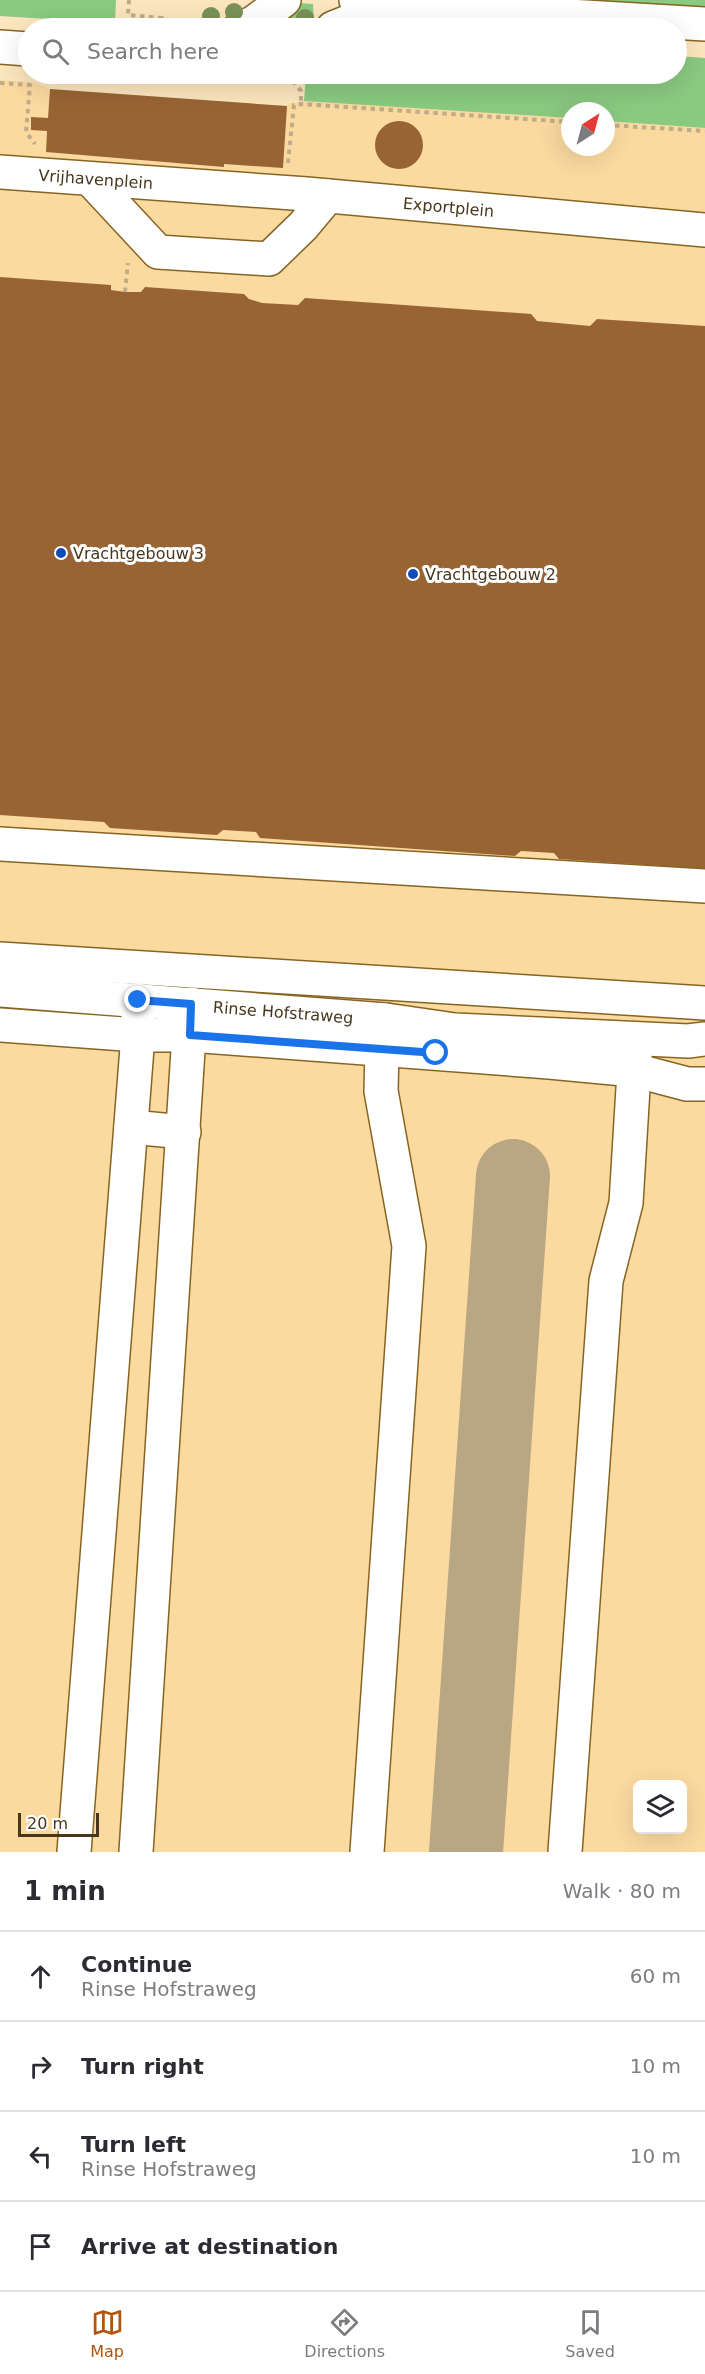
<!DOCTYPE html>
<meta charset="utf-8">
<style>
body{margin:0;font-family:"DejaVu Sans",sans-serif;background:#f7f7f7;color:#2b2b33}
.controls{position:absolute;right:18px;bottom:18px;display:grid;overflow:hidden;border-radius:9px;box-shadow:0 6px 24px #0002}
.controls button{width:54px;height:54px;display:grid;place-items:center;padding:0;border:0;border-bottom:2px solid #e1e1e2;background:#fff;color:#2b2b33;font:30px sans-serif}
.compass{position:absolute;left:561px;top:102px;width:54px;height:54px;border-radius:50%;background:#fff;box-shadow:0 6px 24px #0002;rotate:36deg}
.scale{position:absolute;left:18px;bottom:15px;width:81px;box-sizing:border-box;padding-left:6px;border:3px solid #47381d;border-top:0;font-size:16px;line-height:21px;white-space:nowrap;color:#47381d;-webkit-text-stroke:4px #fff;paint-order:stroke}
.stop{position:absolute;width:18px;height:18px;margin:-14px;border:4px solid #1a73e8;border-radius:50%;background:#fff}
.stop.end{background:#1a73e8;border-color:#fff;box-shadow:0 2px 6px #0008}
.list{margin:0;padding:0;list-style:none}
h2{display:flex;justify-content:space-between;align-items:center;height:78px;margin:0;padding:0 24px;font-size:26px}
h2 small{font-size:20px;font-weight:400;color:#7c7c81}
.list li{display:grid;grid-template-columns:39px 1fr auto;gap:18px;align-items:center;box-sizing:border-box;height:90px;padding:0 24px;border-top:2px solid #e1e1e2}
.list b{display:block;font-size:22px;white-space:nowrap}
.list p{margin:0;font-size:20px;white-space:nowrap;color:#7c7c81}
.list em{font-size:20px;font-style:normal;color:#7c7c81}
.icon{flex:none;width:33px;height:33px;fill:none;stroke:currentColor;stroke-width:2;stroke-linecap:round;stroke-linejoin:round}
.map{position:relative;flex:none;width:705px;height:1852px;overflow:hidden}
.search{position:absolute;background:#fff;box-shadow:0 6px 24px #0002;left:18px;right:18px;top:18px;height:66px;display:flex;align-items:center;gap:15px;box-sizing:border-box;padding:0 21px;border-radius:33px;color:#7c7c81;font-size:22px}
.sheet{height:438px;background:#fff}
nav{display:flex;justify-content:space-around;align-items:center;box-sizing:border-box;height:84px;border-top:2px solid #e1e1e2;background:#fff;font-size:16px;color:#7c7c81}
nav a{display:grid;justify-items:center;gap:3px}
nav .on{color:#b45309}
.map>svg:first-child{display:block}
.built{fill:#fbdaa0;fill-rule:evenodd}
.green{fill:#8aca80}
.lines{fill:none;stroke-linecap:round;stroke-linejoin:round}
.taxiway{stroke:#b9a683;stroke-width:74}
.building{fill:#986434}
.minor-casing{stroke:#866522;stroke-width:36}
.path{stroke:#c0ac89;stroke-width:4;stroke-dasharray:4.5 4.5;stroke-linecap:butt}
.minor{stroke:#fff;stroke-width:33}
.tree{fill:#7a9258}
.route{stroke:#1a73e8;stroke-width:8}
.poi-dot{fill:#0f4cb7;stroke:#fff;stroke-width:2}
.labels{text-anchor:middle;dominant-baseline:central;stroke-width:6;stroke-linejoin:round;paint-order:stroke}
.street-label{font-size:16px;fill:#47381d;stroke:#fff}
.poi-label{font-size:16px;fill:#47381d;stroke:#fff;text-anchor:start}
</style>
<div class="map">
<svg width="705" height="1852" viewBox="0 0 705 1852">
<rect width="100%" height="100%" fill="#fce6bf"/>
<!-- built -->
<path class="built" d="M0,80L32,82L50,89L287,106L290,103H298L301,100L570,118V147H606V121L705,128V1852H0ZM638,1784H682V1830H638Z"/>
<!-- green -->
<path class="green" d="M0,0H116L115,23L0,16Z
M500,0H705V14Z
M299,3L313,4L314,23L303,28H256Z
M677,56L705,58V128L606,121V111H570V118L304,101L306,74H676Z"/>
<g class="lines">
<!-- taxiway -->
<path class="taxiway" d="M466,1852L513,1176"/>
</g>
<!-- building -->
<path class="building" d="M50,89L287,106L283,168L224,164V167L46,152L47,131L31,130V117L48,118Z
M375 145a24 24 0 1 1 48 0a24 24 0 1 1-48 0Z
M0,277L111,285V290L125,292H141L145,287L244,294L249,299L262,303L298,305L305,298L531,314L537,321L590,326L597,319L705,326V869L559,859L554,853L521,851L515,856L260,838L256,832L223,830L217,835L110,828L104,822L0,815Z"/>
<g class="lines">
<!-- minor casing -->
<g class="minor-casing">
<g id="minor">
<path d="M356,0L398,6L705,24"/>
<path d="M240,28L253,23L284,0"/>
<path d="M333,28L348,22L391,9"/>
<path d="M0,47L28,49"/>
<path id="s1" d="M0,172L307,194L705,230"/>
<path d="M91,180L158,252L269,259L303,226L328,196"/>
<path d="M0,844L705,886"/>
<path d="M0,959L705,1003"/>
<path id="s2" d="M0,990L386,1020L455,1030L688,1041L705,1039"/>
<path d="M0,1025L138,1035H190L549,1062L634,1070L687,1084H705"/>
<path d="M131,1127L184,1132"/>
<path d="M74,1852L138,1035V1000"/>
<path d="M136,1852L191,1004"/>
<path d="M367,1852L409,1246L381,1091L382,1049L386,1020"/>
<path d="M565,1852L606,1281L626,1203L636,1039"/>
</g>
</g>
<!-- path -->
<path class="path" d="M129,0L128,15L162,18L161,28
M287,74L301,91V104
M148,77H158L159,74
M158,77L240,81L277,74
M0,83L30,85L26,132L35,144
M606,125L705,131
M288,163L294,105L301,104L570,122
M125,292L128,263"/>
<!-- minor -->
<use href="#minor" class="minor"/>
</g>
<!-- trees -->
<g class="tree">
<circle cx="234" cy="12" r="9"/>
<circle cx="211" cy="16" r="9"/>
<circle cx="305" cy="18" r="9"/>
</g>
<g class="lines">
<!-- route -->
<path class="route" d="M138,1000L191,1004L190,1035L436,1053"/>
</g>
<!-- markers -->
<g class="poi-dot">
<circle cx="61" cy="553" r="6"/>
<circle cx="413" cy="574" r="6"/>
</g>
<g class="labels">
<!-- street labels -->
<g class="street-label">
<text stroke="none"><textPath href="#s1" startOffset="96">Vrijhavenplein</textPath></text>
<text stroke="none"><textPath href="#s1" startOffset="450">Exportplein</textPath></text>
<text stroke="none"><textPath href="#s2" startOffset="284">Rinse Hofstraweg</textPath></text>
</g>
<!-- poi labels -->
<g class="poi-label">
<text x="73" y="553">Vrachtgebouw 3</text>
<text x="425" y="574">Vrachtgebouw 2</text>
</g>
</g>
</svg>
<div class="controls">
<button><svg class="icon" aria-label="layers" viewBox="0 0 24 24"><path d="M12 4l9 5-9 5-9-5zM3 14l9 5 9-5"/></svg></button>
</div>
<svg class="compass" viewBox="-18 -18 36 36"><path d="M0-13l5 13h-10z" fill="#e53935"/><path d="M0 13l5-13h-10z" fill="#7c7c81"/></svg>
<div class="scale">20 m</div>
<div class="stop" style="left:436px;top:1053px"></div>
<div class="stop end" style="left:138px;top:1000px"></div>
<div class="search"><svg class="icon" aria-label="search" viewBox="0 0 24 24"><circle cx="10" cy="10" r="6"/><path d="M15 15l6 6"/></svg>Search here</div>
</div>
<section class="sheet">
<h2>1 min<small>Walk · 80 m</small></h2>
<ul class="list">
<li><svg class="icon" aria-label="ahead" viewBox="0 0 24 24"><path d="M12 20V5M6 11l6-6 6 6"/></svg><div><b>Continue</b><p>Rinse Hofstraweg</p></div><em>60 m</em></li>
<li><svg class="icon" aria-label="right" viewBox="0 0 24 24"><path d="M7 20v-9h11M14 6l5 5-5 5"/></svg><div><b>Turn right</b></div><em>10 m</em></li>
<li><svg class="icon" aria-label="left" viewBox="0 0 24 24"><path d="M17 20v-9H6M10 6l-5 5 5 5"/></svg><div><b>Turn left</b><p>Rinse Hofstraweg</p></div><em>10 m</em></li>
<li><svg class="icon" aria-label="arrive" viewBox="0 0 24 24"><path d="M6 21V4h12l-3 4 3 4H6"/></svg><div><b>Arrive at destination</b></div></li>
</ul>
</section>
<nav>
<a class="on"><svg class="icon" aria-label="map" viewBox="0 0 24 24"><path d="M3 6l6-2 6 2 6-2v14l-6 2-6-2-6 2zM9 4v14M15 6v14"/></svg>Map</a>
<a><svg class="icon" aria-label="directions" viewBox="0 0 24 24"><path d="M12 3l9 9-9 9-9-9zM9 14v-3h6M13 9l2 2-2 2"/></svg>Directions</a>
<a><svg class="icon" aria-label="saved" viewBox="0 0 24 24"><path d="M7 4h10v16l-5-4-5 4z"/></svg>Saved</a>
</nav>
